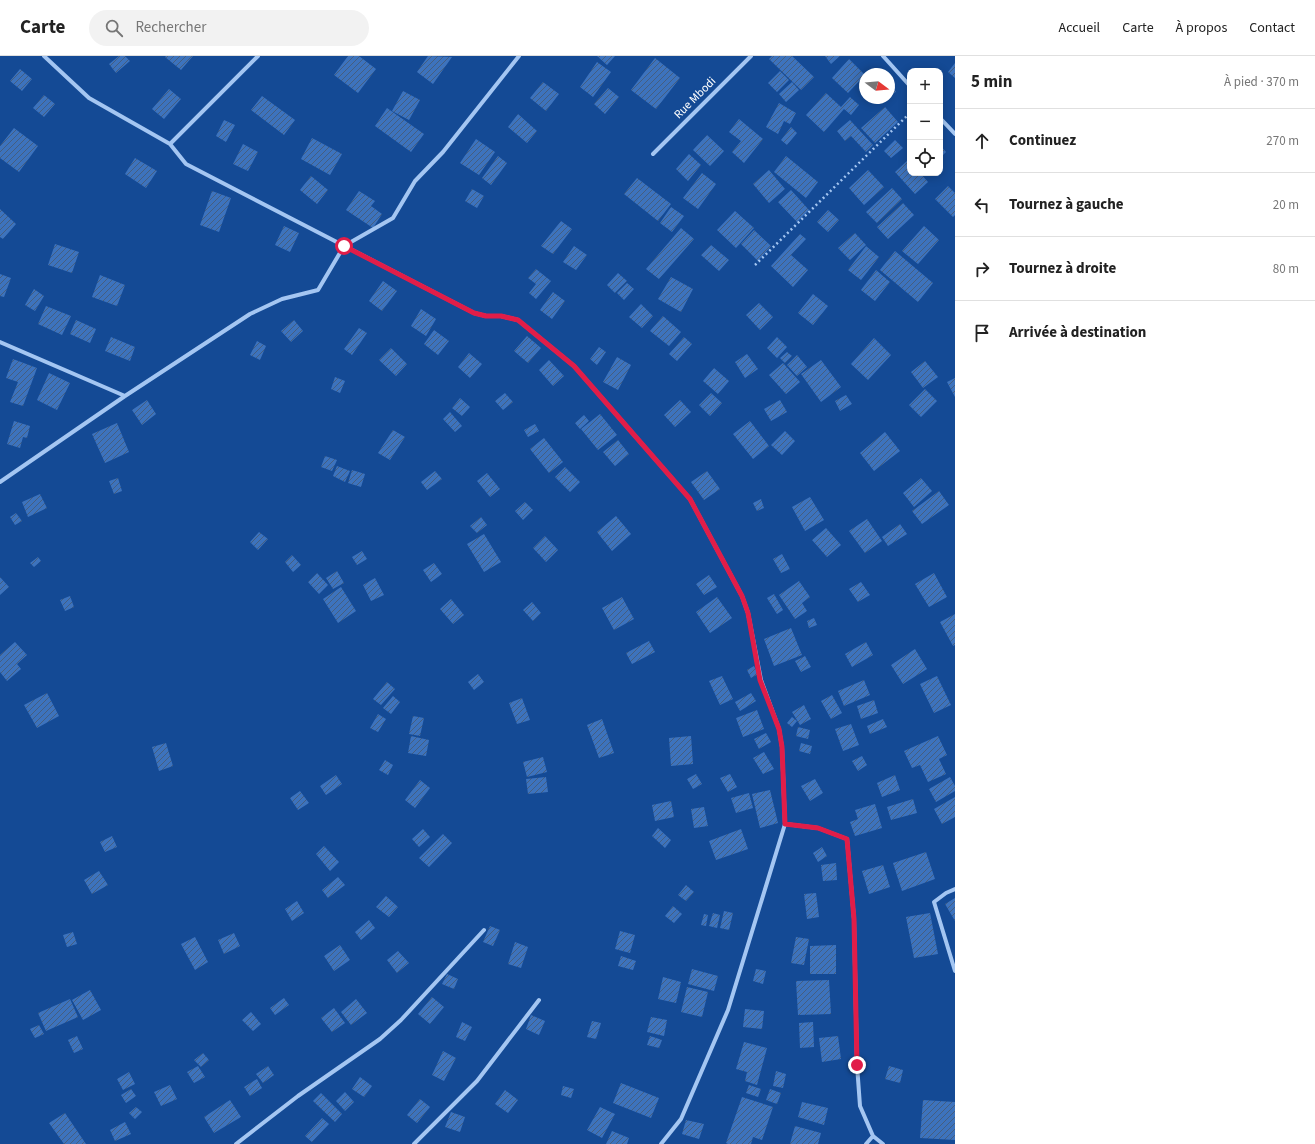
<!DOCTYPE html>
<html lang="fr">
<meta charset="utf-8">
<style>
body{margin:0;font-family:"Source Sans 3",sans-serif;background:#f2f2f2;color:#222}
.controls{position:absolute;right:12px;top:12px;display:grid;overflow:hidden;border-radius:8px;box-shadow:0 2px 10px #0003}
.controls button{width:36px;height:36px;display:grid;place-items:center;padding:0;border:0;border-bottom:1px solid #e0e0e0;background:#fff;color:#222;font:20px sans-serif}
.compass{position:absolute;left:859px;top:12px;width:36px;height:36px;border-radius:50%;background:#fff;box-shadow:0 2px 10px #0003;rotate:106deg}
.stop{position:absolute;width:12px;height:12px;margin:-9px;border:3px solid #e11d48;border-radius:50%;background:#fff}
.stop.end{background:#e11d48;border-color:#fff;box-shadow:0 1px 4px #0008}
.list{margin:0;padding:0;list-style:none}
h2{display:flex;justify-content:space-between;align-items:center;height:52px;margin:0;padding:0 16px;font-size:17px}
h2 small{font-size:13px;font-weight:400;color:#767676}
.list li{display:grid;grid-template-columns:26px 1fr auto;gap:12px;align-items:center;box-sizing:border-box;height:64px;padding:0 16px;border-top:1px solid #e0e0e0}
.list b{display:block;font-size:15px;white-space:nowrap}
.list em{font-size:13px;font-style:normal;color:#767676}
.icon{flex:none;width:22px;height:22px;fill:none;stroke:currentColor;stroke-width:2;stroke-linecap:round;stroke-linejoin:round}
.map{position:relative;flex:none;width:955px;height:1088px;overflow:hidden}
header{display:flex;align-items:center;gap:24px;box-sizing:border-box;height:56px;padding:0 20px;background:#fff;border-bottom:1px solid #e0e0e0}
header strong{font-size:19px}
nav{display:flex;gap:22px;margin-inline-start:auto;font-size:14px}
.search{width:280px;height:36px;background:#f2f2f2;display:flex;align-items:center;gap:10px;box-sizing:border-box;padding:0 14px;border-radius:22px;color:#767676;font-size:15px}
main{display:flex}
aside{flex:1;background:#fff}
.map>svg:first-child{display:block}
.building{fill:url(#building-hatch)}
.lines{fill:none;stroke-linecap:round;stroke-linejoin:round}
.path{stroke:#a4c6f2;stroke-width:2.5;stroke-dasharray:2 3;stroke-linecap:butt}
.street{stroke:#a4c6f2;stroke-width:4}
.route{stroke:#e11d48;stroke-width:5}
.labels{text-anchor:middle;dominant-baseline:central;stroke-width:3.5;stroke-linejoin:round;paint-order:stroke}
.street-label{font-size:12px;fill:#fff;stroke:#144a95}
</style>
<header>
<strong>Carte</strong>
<div class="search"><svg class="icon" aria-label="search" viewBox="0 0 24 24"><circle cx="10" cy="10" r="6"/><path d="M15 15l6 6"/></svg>Rechercher</div>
<nav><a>Accueil</a><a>Carte</a><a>À propos</a><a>Contact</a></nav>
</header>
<main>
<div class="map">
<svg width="955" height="1088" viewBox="0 0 955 1088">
<defs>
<pattern id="building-hatch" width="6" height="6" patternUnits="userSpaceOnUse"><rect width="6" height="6" fill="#3d73bd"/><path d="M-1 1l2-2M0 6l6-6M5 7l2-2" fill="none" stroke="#455e7f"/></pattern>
</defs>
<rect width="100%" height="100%" fill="#144a95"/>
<!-- building -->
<path class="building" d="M119,0H125L130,5L116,17L109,8Z
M166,0H193L181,14L165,1Z
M348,0H359L376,13L358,37L334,19Z
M428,0L452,1L433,28L417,16Z
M597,0H615L607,9Z
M772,0H792L814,21L801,34L769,3Z
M825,0H840L831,8Z
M655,2L680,22L656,53L631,34Z
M849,3L865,19L848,37L832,22Z
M597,6L611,16L593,41L580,31Z
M955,7V22L948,16Z
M20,13L32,23L22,35L10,25Z
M780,15L789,24L777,36L768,27Z
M543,26L559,38L546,55L530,42Z
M792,26L799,34L786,46L779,38Z
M892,28L896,36L889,39V29Z
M608,32L619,41L605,58L594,48Z
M169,33L181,43L164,63L152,53Z
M403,35L420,44L409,64L392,55Z
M826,37L841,51L850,41L859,49L851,59L844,53L824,76L806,59Z
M44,39L55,48L44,61L33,52Z
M262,40L295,64L284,79L251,54Z
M779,47L796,57L790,68L784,65L778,78L766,71Z
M885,51L898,66L875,87L861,72Z
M387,52L424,78L411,96L375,70Z
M518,58L537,75L527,87L508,71Z
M739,63L763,83L744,107L732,96L741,85L729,76Z
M224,64L235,69L226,86L216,80Z
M850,64L873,89L866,96L851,80L845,85L837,75Z
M791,71L797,77L787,89L781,84Z
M14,72L38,90L19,116L0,102V90Z
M707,79L724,95L710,110L693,94Z
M312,82L342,98L330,119L301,103Z
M476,83L495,96L479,119L460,107Z
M895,84L903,92L891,102L884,95Z
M243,88L258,96L248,115L233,108Z
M940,89L946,96L940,102Z
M689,98L701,109L688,125L676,113Z
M498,100L507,107L491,129L482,122Z
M786,100L818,126L806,142L774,116Z
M135,102L157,115L146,132L125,118Z
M908,104L910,106V117H920L928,126L915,138L895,116Z
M769,114L785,133L769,147L753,128Z
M868,114L884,131L864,149L849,132Z
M702,117L716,128L698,153L683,142Z
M311,120L328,134L317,148L300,134Z
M637,122L671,148L658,165L624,138Z
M948,130L955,137V159L953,161L935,143Z
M892,132L902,143L877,167L866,156Z
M472,133L484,140L477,152L465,145Z
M791,134L809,154L797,166L778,146Z
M212,135L231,142L219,176L200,169Z
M359,135L375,145L371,150L382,158L373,172L346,154Z
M903,147L914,159L888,183L877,171Z
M671,151L684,160L672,176L660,167Z
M0,153L16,168L3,183L0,181Z
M828,154L839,164L828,176L817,166Z
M735,155L754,172L736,192L717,174Z
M561,165L572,173L553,198L541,190Z
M284,170L299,177L290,196L275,189Z
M924,170L939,184L918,208L902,195Z
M681,172L694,183L659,223L646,213Z
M754,174L771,190L758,205L741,188Z
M855,177L866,189L850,204L838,192Z
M800,178L806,183L791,199L808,214L793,231L771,210Z
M55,188L79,196L72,217L48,209Z
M711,189L729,204L719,215L701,199Z
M574,190L587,199L576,214L563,206Z
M866,190L879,201L861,224L848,214Z
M895,195L933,227L918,246L880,214Z
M536,213L551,225L536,243L529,237L536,228L528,222Z
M876,214L890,226L875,245L861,234Z
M618,217L627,225L615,237L607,229Z
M0,218L11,222L4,241L0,240Z
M100,219L125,229L117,250L92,241Z
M671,221L693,233L681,256L658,243Z
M383,225L397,235L382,255L369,245Z
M627,227L634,233L624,244L617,237Z
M34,233L44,240L35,255L25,249Z
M553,236L565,245L552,263L540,254Z
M813,238L828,250L813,269L798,257Z
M759,247L773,261L760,274L746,259Z
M641,248L653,260L642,272L629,261Z
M46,250L71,260L62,279L38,268Z
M421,253L436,263L426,280L411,270Z
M663,260L681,276L669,290L650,275Z
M76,264L96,273L90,287L70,278Z
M294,264L303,275L291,286L281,275Z
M359,272L367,277L352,299L344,293Z
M434,274L449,285L438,299L424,288Z
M527,280L541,292L528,307L514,295Z
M111,281L135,291L130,305L105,295Z
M684,281L692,288L677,305L669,298Z
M777,281L787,291L777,302L767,292Z
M874,282L891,299L868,324L851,308Z
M257,285L266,290L260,304L250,299Z
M599,291L606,296L597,309L590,303Z
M391,292L407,308L396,320L379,304Z
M787,296L792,300L785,307L780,302Z
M469,297L482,308L470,322L458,311Z
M747,298L758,313L745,322L735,306Z
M797,299L807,311L797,320L787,309Z
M617,301L631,309L618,334L603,326Z
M13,303L37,312L23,350L10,346L18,326L6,322Z
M549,304L564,320L553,330L539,314Z
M821,304L841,331L821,346L801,318Z
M925,305L938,321L923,332L911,316Z
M783,307L800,326L786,338L769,319Z
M714,312L729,325L718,338L703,325Z
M49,317L70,327L57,354L37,344Z
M335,321L345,325L340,337L331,333Z
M955,322V341L947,326Z
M925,333L937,345L921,361L909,349Z
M505,337L513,346L503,354L495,345Z
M711,337L722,347L710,360L699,349Z
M846,339L852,348L840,355L835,345Z
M460,342L470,351L462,360L452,352Z
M147,344L156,358L142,369L132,354Z
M680,344L691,356L675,371L664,359Z
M780,344L787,356L771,365L764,353Z
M450,356L462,370L455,376L443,363Z
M600,358L617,379L598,394L581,373Z
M584,359L589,365L580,373L575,367Z
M14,365L30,370L27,382L23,381L20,392L7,388Z
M750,365L769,390L753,403L733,378Z
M117,367L129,396L105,407L92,378Z
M535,368L539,375L528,381L524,374Z
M393,374L405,381L390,404L378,397Z
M785,375L795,385L782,399L771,389Z
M885,376L900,395L874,415L860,397Z
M544,382L563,406L549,417L530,393Z
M618,384L629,398L615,410L603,396Z
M325,400L337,404L332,415L321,411Z
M337,410L350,415L345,426L333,420Z
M565,411L580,426L570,436L555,421Z
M352,414L365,418L361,431L348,427Z
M435,415L442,423L427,434L421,426Z
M707,415L720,433L704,444L691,426Z
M487,417L500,433L490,441L477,425Z
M118,422L122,435L114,438L109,425Z
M921,422L932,435L914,451L903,437Z
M939,435L949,449L922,468L912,455Z
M40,438L47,452L28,461L22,446Z
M810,441L824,464L805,475L792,451Z
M761,443L764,452L757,455L753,447Z
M525,446L533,454L523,464L515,455Z
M16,457L22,465L15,469L10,461Z
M616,460L631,478L612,495L597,476Z
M481,461L487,469L477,477L470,470Z
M867,463L882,485L865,497L849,475Z
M900,468L907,478L888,490L882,481Z
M826,472L841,489L827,501L812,484Z
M259,476L268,483L258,494L250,486Z
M484,478L501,506L484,516L467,488Z
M545,480L558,494L546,506L533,492Z
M362,495L367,503L357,509L352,501Z
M782,498L790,513L781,517L773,503Z
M292,499L301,509L293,516L285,506Z
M38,501L41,505L34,511L30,507Z
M434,507L442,518L431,526L423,514Z
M337,515L344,527L333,533L326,522Z
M317,517L328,529L319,538L308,526Z
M934,517L947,541L929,551L915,528Z
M709,519L717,531L704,539L696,528Z
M0,521L9,531L0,539Z
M375,522L384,539L371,545L363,529Z
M799,525L810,541L802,547L807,555L795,563L779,539Z
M861,526L870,539L858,546L849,533Z
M341,531L356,555L338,567L323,543Z
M774,538L783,554L777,558L767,542Z
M70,540L74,551L65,555L60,544Z
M622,541L634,563L614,574L602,552Z
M717,541L732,562L710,577L696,556Z
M451,543L464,559L453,568L440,553Z
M532,546L541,557L533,565L523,554Z
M955,558V589L953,590L940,566Z
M814,562L817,569L809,572L807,565Z
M791,572L802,599L774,610L764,583Z
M649,585L655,596L632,608L626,597Z
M15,586L27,599L17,608L21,613L7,625L0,616V599Z
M866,586L873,599L852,611L845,598Z
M915,593L927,613L903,628L891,609Z
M805,600L811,611L801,616L795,605Z
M754,610L758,618L751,622L747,614Z
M478,618L484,626L474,634L468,626Z
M722,620L733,643L720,649L709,625Z
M937,620L951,649L934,657L920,628Z
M864,624L870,639L844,650L838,635Z
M387,626L395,633L381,649L373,643Z
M47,637L59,660L37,672L24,649Z
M751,637L756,645L740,655L735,646Z
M832,639L842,657L831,663L821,645Z
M393,640L400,646L391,658L383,652Z
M522,642L530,664L517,668L509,647Z
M874,644L878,657L861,663L857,650Z
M804,649L811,663L800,669L792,656Z
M757,654L764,673L743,681L736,662Z
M378,658L386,663L378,676L370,672Z
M413,660L424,662L420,680L409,678Z
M792,661L797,665L792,671L787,667Z
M602,663L614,697L599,702L587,669Z
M883,663L887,671L870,678L867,670Z
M851,668L859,689L843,695L835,673Z
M798,671L810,674L808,683L796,680Z
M766,677L771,686L759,693L754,683Z
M411,680L429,684L426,700L408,697Z
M691,680L693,708L671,710L669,682Z
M938,680L947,699L939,703L946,718L928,726L920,709L912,712L904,695Z
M166,687L173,710L159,715L152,691Z
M801,687L812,690L810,698L799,695Z
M764,696L774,713L763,718L753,702Z
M862,700L867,709L858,715L852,705Z
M543,701L547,716L527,721L523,706Z
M385,704L393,709L388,719L379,714Z
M696,718L702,728L693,733L687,723Z
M730,718L737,731L728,736L720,722Z
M336,719L342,728L326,739L320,730Z
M895,719L900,734L882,741L877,727Z
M546,721L548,736L528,738L526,723Z
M950,721L955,730V735L936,746L929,733Z
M815,723L823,737L810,745L801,730Z
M420,724L430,732L415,752L405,744Z
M770,734L778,767L760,772L752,738Z
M300,735L309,747L298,754L290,742Z
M749,737L753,752L736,757L731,742Z
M955,741V761L942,768L934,753Z
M913,743L917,757L891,764L887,751Z
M671,745L674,761L655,765L652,749Z
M875,748L882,772L855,780L850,766L858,763L855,754Z
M704,751L708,770L694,772L691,753Z
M658,772L671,784L665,792L652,780Z
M423,773L430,781L419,791L412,783Z
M741,773L748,793L716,804L709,785Z
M443,778L452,787L429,811L419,802Z
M112,780L117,791L105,796L100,786Z
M324,790L339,806L330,815L316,798Z
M822,791L827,800L818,806L813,797Z
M926,796L935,823L902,835L893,807Z
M836,807L837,824L823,825L821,809Z
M883,809L890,831L869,838L862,815Z
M99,815L108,829L92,838L84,824Z
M338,821L345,829L328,842L322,834Z
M686,829L694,836L686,845L678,839Z
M816,837L819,861L807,863L804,838Z
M386,840L398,851L389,861L376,851Z
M955,842V865L945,848Z
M297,845L304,857L292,865L285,853Z
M673,850L682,858L674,867L665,860Z
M724,855L733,857L729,874L720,872Z
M713,857L720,859L717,872L709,870Z
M930,857L938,898L914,902L906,861Z
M704,858L708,859L706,870L701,869Z
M369,864L375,872L361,884L355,876Z
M490,870L500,874L493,890L483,886Z
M620,875L635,879L630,897L615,893Z
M73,876L77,888L67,891L63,879Z
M234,877L240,890L224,898L218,884Z
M195,881L208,906L195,914L181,888Z
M796,881L809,883L804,909L791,907Z
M515,886L528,891L521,912L508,908Z
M340,889L350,904L334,915L324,900Z
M836,889V918H810V890Z
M398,895L409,907L397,917L387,904Z
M621,900L636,905L633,914L618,910Z
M692,913L718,920L714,935L688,928Z
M756,913L766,915L763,928L753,925Z
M447,918L458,923L454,933L442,928Z
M663,921L681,926L676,947L658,943Z
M829,924L831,958L798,959L796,925Z
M687,931L708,936L702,961L681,956Z
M90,934L101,954L83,964L72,944Z
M432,941L444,951L430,968L418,958Z
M284,942L289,949L275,959L270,952Z
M70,943L78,961L46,975L38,957Z
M356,943L367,957L351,969L341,956Z
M334,952L345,967L332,976L321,962Z
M745,953L764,955L762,973L743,971Z
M251,956L261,968L253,975L242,964Z
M531,959L545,965L539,979L526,973Z
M651,961L667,964L664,980L647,976Z
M592,965L601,967L596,983L587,981Z
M462,966L472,971L465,985L456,981Z
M813,966L814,991L800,992L799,967Z
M39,969L44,978L35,982L30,973Z
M77,980L83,993L74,997L68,984Z
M650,980L662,984L659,992L647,989Z
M838,980L841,1003L822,1006L819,982Z
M744,986L767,992L757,1029L745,1025L747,1016L736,1013Z
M443,995L456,1002L444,1025L432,1019Z
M203,997L209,1004L201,1011L194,1004Z
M198,1010L205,1021L194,1027L187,1016Z
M268,1010L274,1019L263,1027L256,1018Z
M889,1010L903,1014L900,1027L885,1023Z
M776,1015L786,1018L783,1032L773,1030Z
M129,1016L135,1028L123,1034L117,1023Z
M360,1021L372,1030L364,1041L352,1033Z
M257,1023L262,1032L250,1040L244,1031Z
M621,1027L659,1042L651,1062L613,1047Z
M170,1029L177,1043L161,1050L154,1036Z
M749,1029L761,1033L758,1041L746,1037Z
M563,1030L574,1033L571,1042L561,1039Z
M131,1033L136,1040L126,1047L121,1039Z
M770,1033L781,1037L777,1048L766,1044Z
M505,1034L518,1044L508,1057L495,1048Z
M345,1036L354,1046L345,1055L336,1045Z
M321,1037L342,1058L335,1066L313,1045Z
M742,1041L773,1051L762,1084L753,1081L751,1088H728L726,1087Z
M420,1043L430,1051L417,1067L407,1059Z
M230,1044L241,1061L214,1077L204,1061Z
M923,1044L955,1046V1084L920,1082Z
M802,1046L828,1052L824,1069L798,1061Z
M136,1051L142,1056L135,1063L129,1057Z
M600,1051L615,1058L602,1082L587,1074Z
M451,1056L465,1061L460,1076L445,1071Z
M65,1057L86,1088H64L49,1067Z
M322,1062L329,1068L312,1086L305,1080Z
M686,1064L704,1068L699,1083L682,1078Z
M125,1066L131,1078L115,1085L110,1074Z
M795,1070L821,1077L818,1088H790Z
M612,1075L629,1082L627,1088H606Z"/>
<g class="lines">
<!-- path -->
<path class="path" d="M755,209L910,57"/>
<!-- street -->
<path class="street" d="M44,0L89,42L170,88L186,108L474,257L486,260H501L518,264L574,310L690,443L742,540L748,557L761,624L779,673L782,691L785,768L728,954L681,1063L661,1088
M883,0L910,30
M940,62L955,78
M170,88L258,0
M653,98L751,0
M0,286L125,340
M0,426L125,340L250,258L282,243L318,234L344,190L393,162L415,125L443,96L519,0
M785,768L818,772L847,783L854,863L857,1009L860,1050L873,1080L883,1088
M955,833L946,837L934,846L955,915
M236,1088L298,1040L380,983L401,964L484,874
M414,1088L477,1025L539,944
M866,1088L873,1080"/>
</g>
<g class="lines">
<!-- route -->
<path class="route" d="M344,190L474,257L486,260H501L518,264L574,310L690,443L742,540L748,557L760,624L779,673L782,691L785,768L818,772L847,783L854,863L857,1009"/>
</g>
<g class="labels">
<!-- street labels -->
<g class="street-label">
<text transform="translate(695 42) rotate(-45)">Rue Mbodi</text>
</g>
</g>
</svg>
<div class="controls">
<button>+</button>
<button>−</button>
<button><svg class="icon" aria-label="locate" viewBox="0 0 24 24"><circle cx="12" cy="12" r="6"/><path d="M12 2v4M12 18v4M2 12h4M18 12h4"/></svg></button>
</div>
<svg class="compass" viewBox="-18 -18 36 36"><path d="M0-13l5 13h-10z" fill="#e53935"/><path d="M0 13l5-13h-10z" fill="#767676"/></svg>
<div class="stop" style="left:344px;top:190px"></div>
<div class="stop end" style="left:857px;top:1009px"></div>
</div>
<aside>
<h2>5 min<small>À pied · 370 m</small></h2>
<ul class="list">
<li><svg class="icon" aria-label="ahead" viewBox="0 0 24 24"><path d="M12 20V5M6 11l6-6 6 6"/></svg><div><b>Continuez</b></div><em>270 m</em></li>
<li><svg class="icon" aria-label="left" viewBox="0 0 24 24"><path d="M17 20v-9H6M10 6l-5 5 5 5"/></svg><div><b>Tournez à gauche</b></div><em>20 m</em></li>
<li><svg class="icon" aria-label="right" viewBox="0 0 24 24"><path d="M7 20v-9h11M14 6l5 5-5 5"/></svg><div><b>Tournez à droite</b></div><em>80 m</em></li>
<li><svg class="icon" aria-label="arrive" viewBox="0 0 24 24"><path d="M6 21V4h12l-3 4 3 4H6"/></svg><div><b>Arrivée à destination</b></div></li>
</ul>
</aside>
</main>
